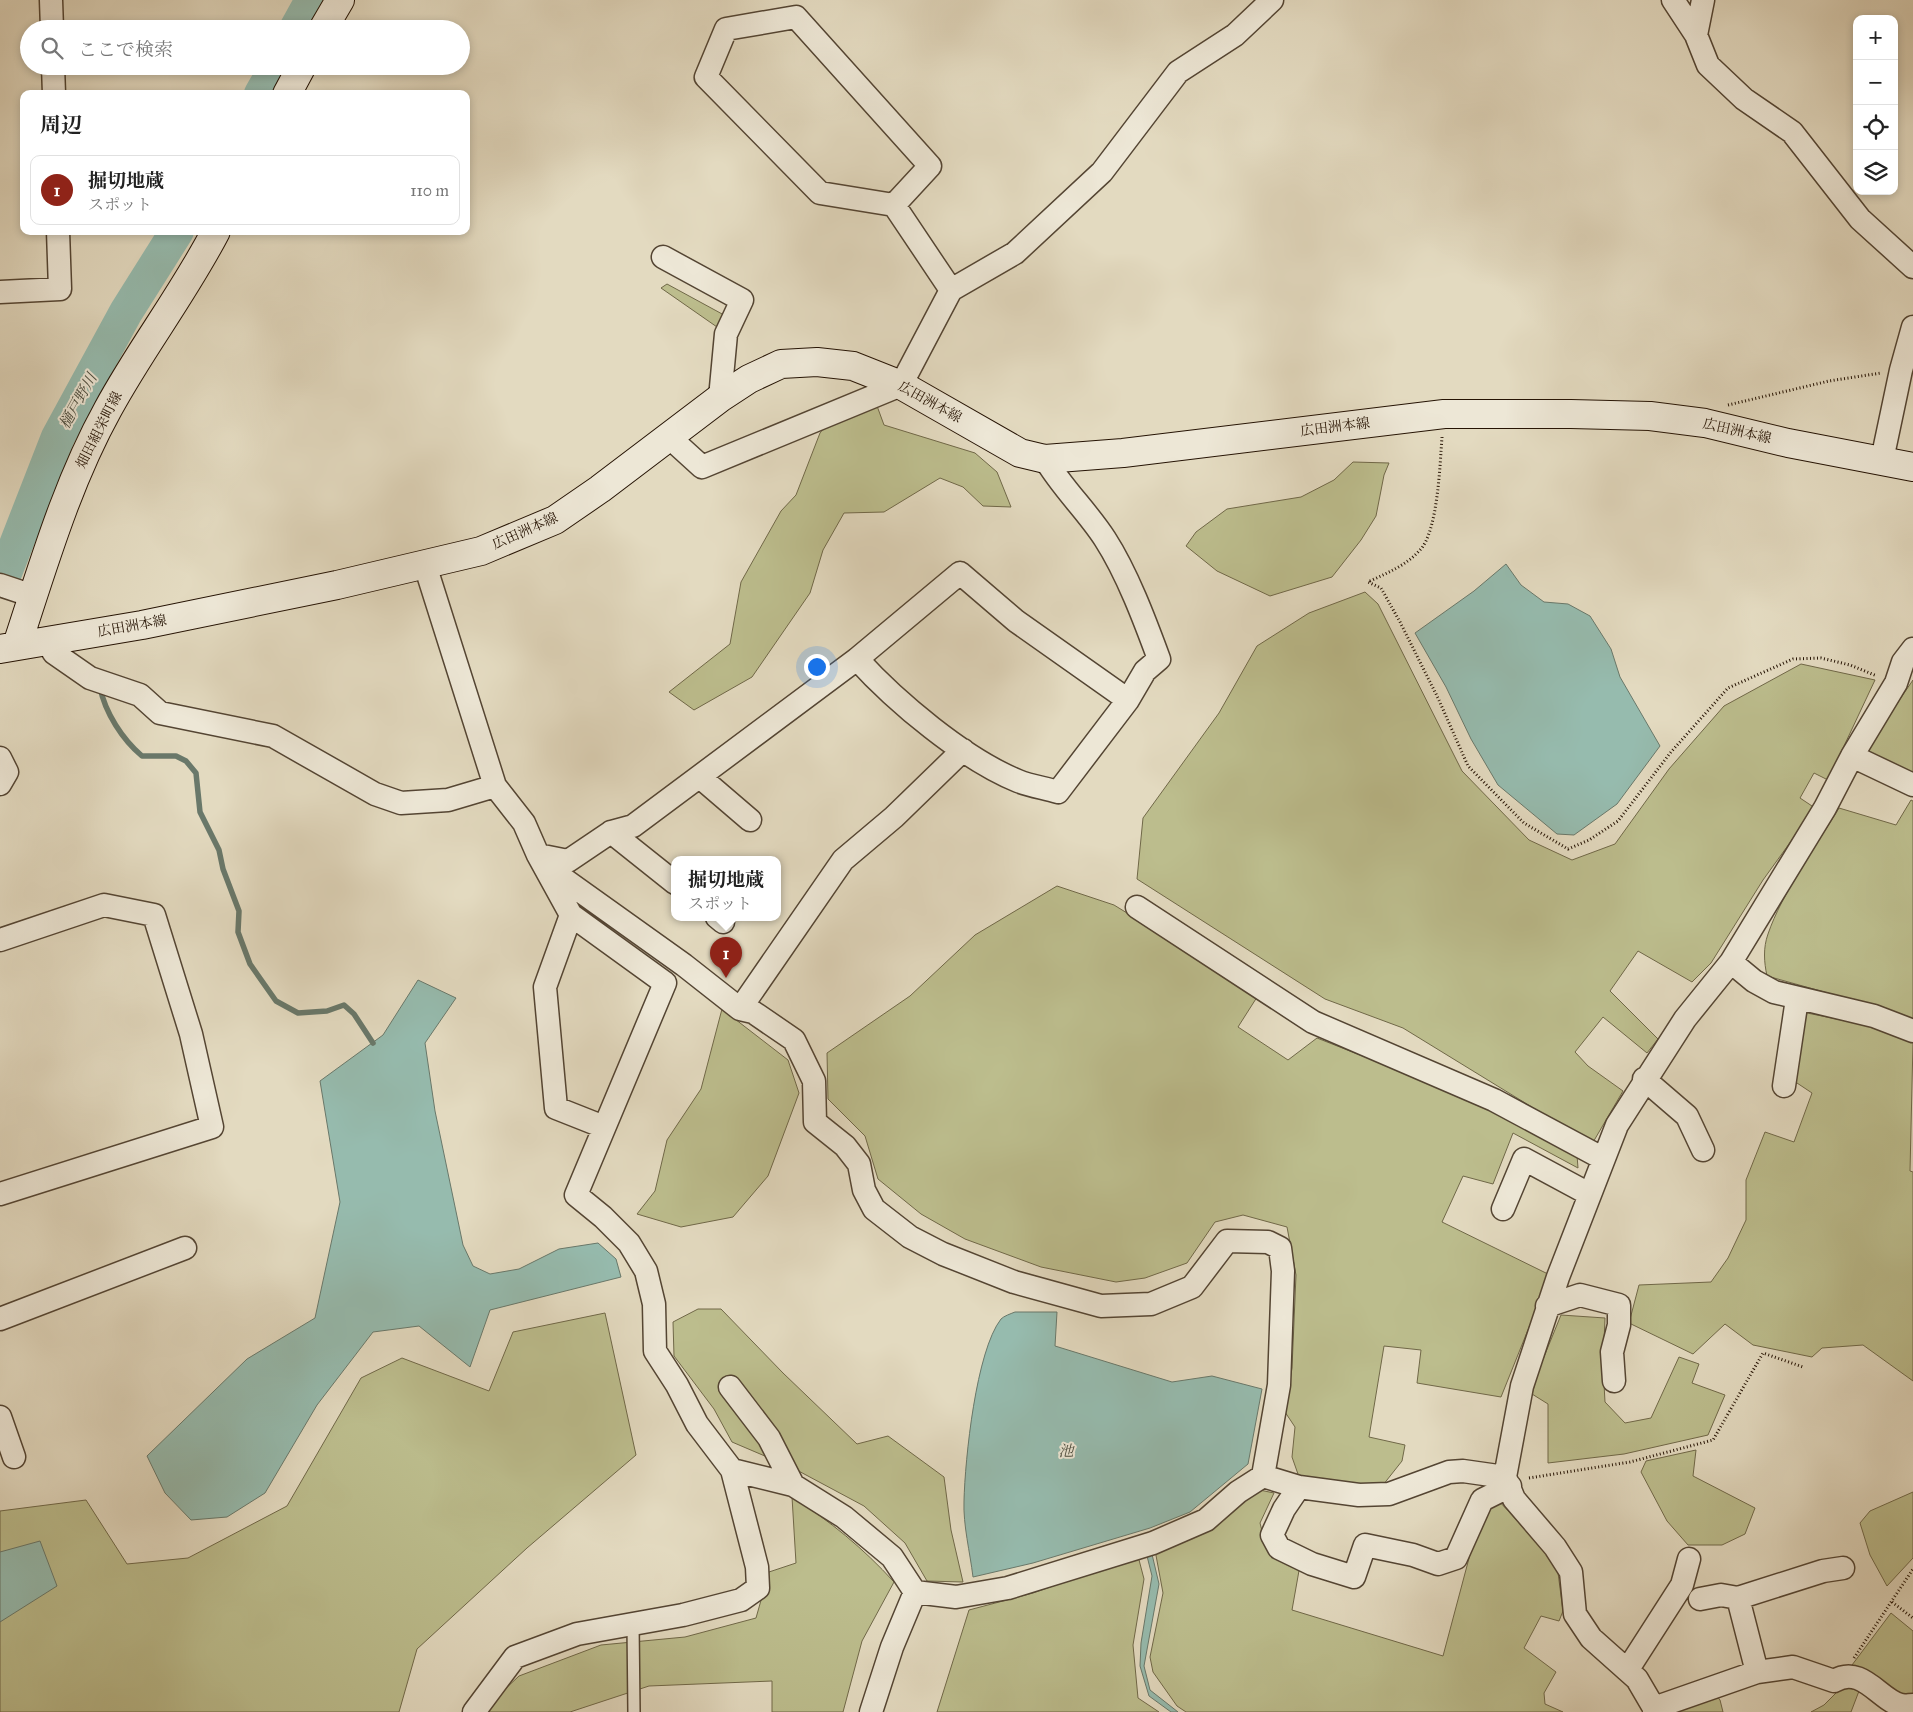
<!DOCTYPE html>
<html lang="ja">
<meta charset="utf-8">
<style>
body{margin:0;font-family:"IM FELL Great Primer","Noto Serif JP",serif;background:#f2f2f2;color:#222}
.controls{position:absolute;right:15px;top:15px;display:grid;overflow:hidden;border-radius:10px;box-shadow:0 2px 8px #0003}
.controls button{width:45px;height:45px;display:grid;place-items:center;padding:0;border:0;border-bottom:1px solid #e0e0e0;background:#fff;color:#222;font:25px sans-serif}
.you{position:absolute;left:816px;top:666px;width:18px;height:18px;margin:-12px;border:4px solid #fff;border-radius:50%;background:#1a73e8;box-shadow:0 0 0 8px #1a73e833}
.badge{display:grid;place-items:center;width:32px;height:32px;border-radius:50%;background:#8f2418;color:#fff;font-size:16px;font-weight:700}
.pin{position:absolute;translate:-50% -41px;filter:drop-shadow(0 1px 2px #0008)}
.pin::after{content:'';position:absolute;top:26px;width:18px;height:15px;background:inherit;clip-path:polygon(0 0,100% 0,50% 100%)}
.popup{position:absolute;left:671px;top:856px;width:110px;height:65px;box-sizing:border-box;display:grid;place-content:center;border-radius:10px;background:#fff;filter:drop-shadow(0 1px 4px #0005);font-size:16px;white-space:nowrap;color:#767676}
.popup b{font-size:19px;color:#222}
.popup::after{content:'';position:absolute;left:50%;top:100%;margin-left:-10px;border:10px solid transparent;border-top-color:#fff}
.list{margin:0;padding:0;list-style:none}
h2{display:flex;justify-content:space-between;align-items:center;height:65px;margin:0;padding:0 20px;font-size:21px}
h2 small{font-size:16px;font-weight:400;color:#767676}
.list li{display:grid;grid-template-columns:32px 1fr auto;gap:15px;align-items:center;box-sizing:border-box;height:70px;margin:0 10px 10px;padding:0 10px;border:1px solid #e0e0e0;border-radius:10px}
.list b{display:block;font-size:19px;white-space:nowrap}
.list p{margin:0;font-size:16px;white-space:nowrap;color:#767676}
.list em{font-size:16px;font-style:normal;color:#767676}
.icon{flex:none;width:28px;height:28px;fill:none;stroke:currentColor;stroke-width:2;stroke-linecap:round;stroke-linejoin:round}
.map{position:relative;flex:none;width:1913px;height:1712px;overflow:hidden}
.search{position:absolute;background:#fff;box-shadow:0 2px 8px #0003;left:20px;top:20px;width:450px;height:55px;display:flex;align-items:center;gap:12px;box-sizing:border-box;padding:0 18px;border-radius:28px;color:#767676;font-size:19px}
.panel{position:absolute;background:#fff;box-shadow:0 2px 8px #0003;left:20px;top:90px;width:450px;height:145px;border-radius:10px}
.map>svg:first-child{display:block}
.green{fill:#bcbd8d;stroke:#706848}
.water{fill:#96bbae;stroke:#69786a}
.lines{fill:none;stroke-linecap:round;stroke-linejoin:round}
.stream{stroke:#69786a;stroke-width:5.5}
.river{stroke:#96bbae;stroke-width:34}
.service-casing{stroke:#544533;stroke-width:14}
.minor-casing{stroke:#544533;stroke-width:25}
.secondary-casing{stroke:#251304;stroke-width:30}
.path{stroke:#251304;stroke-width:3;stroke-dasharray:1 2.5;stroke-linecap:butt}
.service{stroke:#ede7d6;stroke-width:11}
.minor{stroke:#ede7d6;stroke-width:22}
.secondary{stroke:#ede7d6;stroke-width:28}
.labels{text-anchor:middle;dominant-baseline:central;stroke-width:4;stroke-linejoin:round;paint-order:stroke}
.street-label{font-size:14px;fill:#251304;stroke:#ede7d6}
.water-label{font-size:15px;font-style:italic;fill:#4d4e40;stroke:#ede7d6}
</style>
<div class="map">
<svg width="1913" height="1712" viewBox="0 0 1913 1712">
<rect width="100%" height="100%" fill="#e3dac0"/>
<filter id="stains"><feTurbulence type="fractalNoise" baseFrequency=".004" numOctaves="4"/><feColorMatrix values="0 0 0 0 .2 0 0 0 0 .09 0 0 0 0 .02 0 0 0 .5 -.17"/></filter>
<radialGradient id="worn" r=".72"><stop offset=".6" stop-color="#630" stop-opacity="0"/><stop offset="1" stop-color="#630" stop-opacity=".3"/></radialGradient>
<!-- green -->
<path class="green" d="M667,284L724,315L717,327L661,288Z
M873,395L884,425L975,453L997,472L1011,507L983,506L963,487L940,478L884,512L844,513L823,550L810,593L752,677L694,710L669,692L730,644L741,582L781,511L796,495L820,433L845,400Z
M1353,462L1389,463L1384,475L1376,516L1361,540L1332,577L1270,596L1217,571L1186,546L1196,532L1227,509L1301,497L1334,480Z
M1365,592L1378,604L1462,771L1529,840L1572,860L1615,844L1669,769L1724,706L1801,664L1875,680L1828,780L1814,773L1800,798L1815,808L1763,880L1711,963L1692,982L1638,951L1610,991L1658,1039L1647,1053L1603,1017L1575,1052L1588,1066L1623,1091L1592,1144L1403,1028L1325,999L1137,879L1143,818L1219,713L1257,646L1309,613Z
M1913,680V773L1865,750Z
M1911,800L1913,801V1022L1892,1011L1767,976C1764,962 1763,948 1768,934C1782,893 1816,846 1839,808L1896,825Z
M1057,886L1114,905L1259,994L1238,1027L1288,1060L1317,1038L1497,1109L1577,1155L1578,1168L1513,1133L1493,1184L1463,1176L1442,1222L1550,1275L1501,1397L1417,1383L1421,1350L1384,1346L1369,1437L1405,1445L1402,1461L1383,1485L1330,1484L1299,1477L1292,1457L1295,1427L1285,1412L1292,1368L1296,1275L1287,1227L1243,1215L1215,1222L1187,1263L1145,1278L1116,1282L1041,1267L965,1239L921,1214L878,1179L865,1136L828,1099L827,1053L910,996L975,935Z
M722,1009L788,1060L799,1093L768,1176L733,1217L681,1227L637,1214L655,1191L667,1140L701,1089Z
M1807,1013L1886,1029L1913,1042L1910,1171L1913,1172V1381L1863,1345L1822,1348L1812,1357L1753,1345L1725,1324L1693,1354L1629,1323L1639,1285L1711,1282L1728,1258L1746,1220V1180L1765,1132L1794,1142L1812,1093L1791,1079Z
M698,1309H721L783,1373L857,1444L888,1436L944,1477L951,1530L963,1582L927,1581L905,1543L864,1506L793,1468L732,1442L714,1409L674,1356L673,1322Z
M605,1313L636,1455L527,1548L417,1649L399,1712H0V1511L86,1500L127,1564L188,1558L287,1506L361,1378L402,1358L489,1391L513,1332Z
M1561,1315L1605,1318L1603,1366L1605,1402L1625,1423L1651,1418L1679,1357L1699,1364L1692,1383L1725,1395L1708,1435L1624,1454L1548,1463V1404L1532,1394L1539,1369Z
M1696,1450L1693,1476L1755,1508L1745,1534L1722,1545H1688L1667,1521L1641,1472L1646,1461Z
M1255,1489L1274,1493L1260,1523L1266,1547L1300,1565L1292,1610L1443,1656L1472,1547L1484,1516L1499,1501L1557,1565L1563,1611L1559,1621L1541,1616L1524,1648L1556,1672L1544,1693L1545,1704L1563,1712H1186L1177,1706L1153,1672L1150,1657L1163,1593L1155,1550Z
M1913,1492V1558L1887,1586L1870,1555L1860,1523L1870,1511Z
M792,1497C830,1521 863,1548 894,1582L862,1641L843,1712H772V1681L649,1686L570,1712H483L487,1706L519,1676L601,1645L685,1637L756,1618L769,1572L796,1563Z
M1138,1556L1144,1579L1133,1645L1138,1698L1159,1712H937L969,1610L1033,1593Z
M1891,1613L1913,1631V1695L1899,1697L1849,1669Z
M1843,1686L1859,1691L1851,1712H1811L1824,1705Z
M1716,1695L1720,1700L1723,1712H1663Z"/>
<!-- water -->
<path class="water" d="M1506,564L1521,585L1544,602L1568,604L1590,616L1611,649L1620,677L1660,746L1617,804L1574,835L1557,834L1498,785L1471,739L1446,687L1415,633L1474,591Z
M418,980L456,998L425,1043L435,1111L463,1245L473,1266L490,1274L519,1269L559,1249L598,1243L616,1259L621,1277L490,1310L470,1367L419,1326L373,1332L317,1405L265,1493L227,1517L191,1520L165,1493L147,1456L247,1359L315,1318L340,1202L320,1081L383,1035Z
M1015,1312H1057L1055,1346L1172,1382L1212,1376L1262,1389L1248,1464L1190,1512L1150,1528L1033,1563L973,1577C970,1552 963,1525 964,1501C965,1459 976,1351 1001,1319C1004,1316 1010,1314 1015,1312Z
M40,1541L57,1586L0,1622V1552Z
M1151,1550L1159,1584L1144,1666L1150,1690L1178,1712H1171L1149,1696L1140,1666L1141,1643L1152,1576L1146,1552Z"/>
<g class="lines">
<!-- stream -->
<path class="stream" d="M100,687C105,713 123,740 142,756H176L186,761L196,773L200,812L219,850L223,869L239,911L238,932L250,964L276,1001L298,1013L327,1011L344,1005L354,1014L373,1043"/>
<!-- river -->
<path class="river" d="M296,29L312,0
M261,94L277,66
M0,581L3,578L58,437L126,312L177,231"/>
<!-- service casing -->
<g class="service-casing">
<path id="service" d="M633,1624L634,1712"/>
</g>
<!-- minor casing -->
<g class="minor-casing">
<path id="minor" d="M51,0L52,29
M1673,0L1696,35L1708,65L1744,99L1792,132L1860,219L1913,267
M1696,35L1703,0
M53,66L54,94
M894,205L930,166L796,17L726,29L706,77L820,193L894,205L951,290
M663,257L742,300L726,334L720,398
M0,292L60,289L58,231
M669,437L702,467L901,385L951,290L1015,253L1102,172L1178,72L1235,35L1272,0
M1882,460L1901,370L1913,327
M425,565L495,786L524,823L538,855L571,915L665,983L576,1195L603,1217L629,1243L646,1271L654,1304L655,1351L677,1385L697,1424L732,1470L757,1567L758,1588L741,1600L683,1615L577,1634L515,1657L474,1712
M0,585L33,596
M46,640L54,653L90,678L140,695L160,713L273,736L375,794L401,803L448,800L495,786
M857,659C896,702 964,759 1018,781C1030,786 1045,788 1058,792L1128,700
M1852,756L1913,785
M0,758L7,772L0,784
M701,778L750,820
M611,832L675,883
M538,855L568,861L611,832L633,826L857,659L960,573L1016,621L1128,700L1145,671L1159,659C1145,621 1127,573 1105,539C1087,511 1062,488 1045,459
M549,866L558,875L684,965L740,1009L753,1012L794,1040L814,1081L815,1122L845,1146L859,1164L864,1190L874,1209L910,1237L943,1254L1014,1282L1101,1306L1151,1304L1192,1287L1227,1241L1268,1242L1280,1248L1283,1271L1279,1385L1263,1476
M1137,907L1313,1022L1494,1100L1602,1158
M571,915L545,987L556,1108L604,1127
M717,917L723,922
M0,940L104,905L154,915L191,1034L212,1127L0,1194
M1731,962L1754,981L1774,992L1874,1016L1913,1031
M740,1009L843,860L894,817L963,750
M1644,1079L1687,1116L1703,1150
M1784,1086L1797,999
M1503,1209L1524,1159L1589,1194
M1547,1306L1580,1295L1619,1305V1325L1612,1352L1614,1381
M0,1319L185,1248
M730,1387L769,1438L793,1485
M0,1417L14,1457
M732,1470L793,1485L844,1517L892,1557L915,1592L956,1597L1008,1588L1153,1543L1206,1520L1238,1492L1263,1476L1299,1487L1359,1495L1389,1494L1449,1472L1463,1471L1505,1477
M1299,1487L1284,1509L1272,1535L1279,1548L1312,1564L1354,1577L1365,1545L1413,1555L1438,1564L1456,1558L1482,1500L1510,1486
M1738,1598L1823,1571L1843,1568
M1700,1599L1721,1595L1738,1598L1757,1672
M1628,1669L1682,1585L1689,1559
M1654,1708L1757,1672L1793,1667L1834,1681C1862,1664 1880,1701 1901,1705C1905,1706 1909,1705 1913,1705
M871,1712L892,1647L915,1592
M1654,1712V1708L1637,1679L1591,1638L1575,1614L1571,1572L1555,1547L1514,1499L1505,1477L1522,1386L1558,1277L1617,1125L1685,1019L1731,962L1825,808L1852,756L1896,683L1903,662L1913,649"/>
</g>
<!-- secondary casing -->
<g class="secondary-casing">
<path id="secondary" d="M323,29L340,0
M287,94L302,66
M17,645C43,566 67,483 108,409C141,348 184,293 216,231
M0,649L142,625L337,585L481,551L555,520L600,489L720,398L749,379L781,364L817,362L853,366L901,385L1020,453L1045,459L1123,453L1444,414H1571L1650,416L1705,423L1788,443L1913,467"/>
</g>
<!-- path -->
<path class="path" d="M1728,405L1829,381L1881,373
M1442,437C1440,463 1438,531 1420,550C1407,565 1387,573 1368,582L1381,588L1400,622L1438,698L1468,766L1524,823L1568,849L1589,840L1618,821L1671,752L1728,688L1793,659L1821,658L1850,665L1877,676
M1529,1478L1630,1462L1713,1440L1763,1353L1803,1367
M1892,1602L1913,1618
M1854,1658L1913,1569"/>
<!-- service -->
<use href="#service" class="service"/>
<!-- minor -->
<use href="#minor" class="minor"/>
<!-- secondary -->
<use href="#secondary" class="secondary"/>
</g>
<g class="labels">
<!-- street labels -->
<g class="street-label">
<text transform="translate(930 402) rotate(29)">広田洲本線</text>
<text transform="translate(1335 427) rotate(-7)">広田洲本線</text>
<text transform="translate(99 430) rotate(-63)">畑田組栄町線</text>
<text transform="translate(1737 431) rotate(13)">広田洲本線</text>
<text transform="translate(525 531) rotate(-24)">広田洲本線</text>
<text transform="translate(132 626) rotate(-10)">広田洲本線</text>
</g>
<!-- water labels -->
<g class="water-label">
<text transform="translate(78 401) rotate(-61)">樋戸野川</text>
<text x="1066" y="1451">池</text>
</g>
</g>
<rect width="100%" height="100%" filter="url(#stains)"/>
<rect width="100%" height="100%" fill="url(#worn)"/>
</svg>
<div class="controls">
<button>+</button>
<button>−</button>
<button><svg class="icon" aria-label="locate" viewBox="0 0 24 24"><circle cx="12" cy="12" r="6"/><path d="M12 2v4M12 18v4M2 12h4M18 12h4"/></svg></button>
<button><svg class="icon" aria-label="layers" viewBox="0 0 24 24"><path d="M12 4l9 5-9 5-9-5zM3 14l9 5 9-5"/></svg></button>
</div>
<div class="you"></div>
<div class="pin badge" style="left:726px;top:978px">1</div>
<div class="popup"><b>掘切地蔵</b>スポット</div>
<div class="search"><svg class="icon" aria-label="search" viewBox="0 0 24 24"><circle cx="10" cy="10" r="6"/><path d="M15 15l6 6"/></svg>ここで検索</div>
<section class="panel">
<h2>周辺<small></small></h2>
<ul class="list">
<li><span class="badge">1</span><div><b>掘切地蔵</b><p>スポット</p></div><em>110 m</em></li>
</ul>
</section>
</div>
